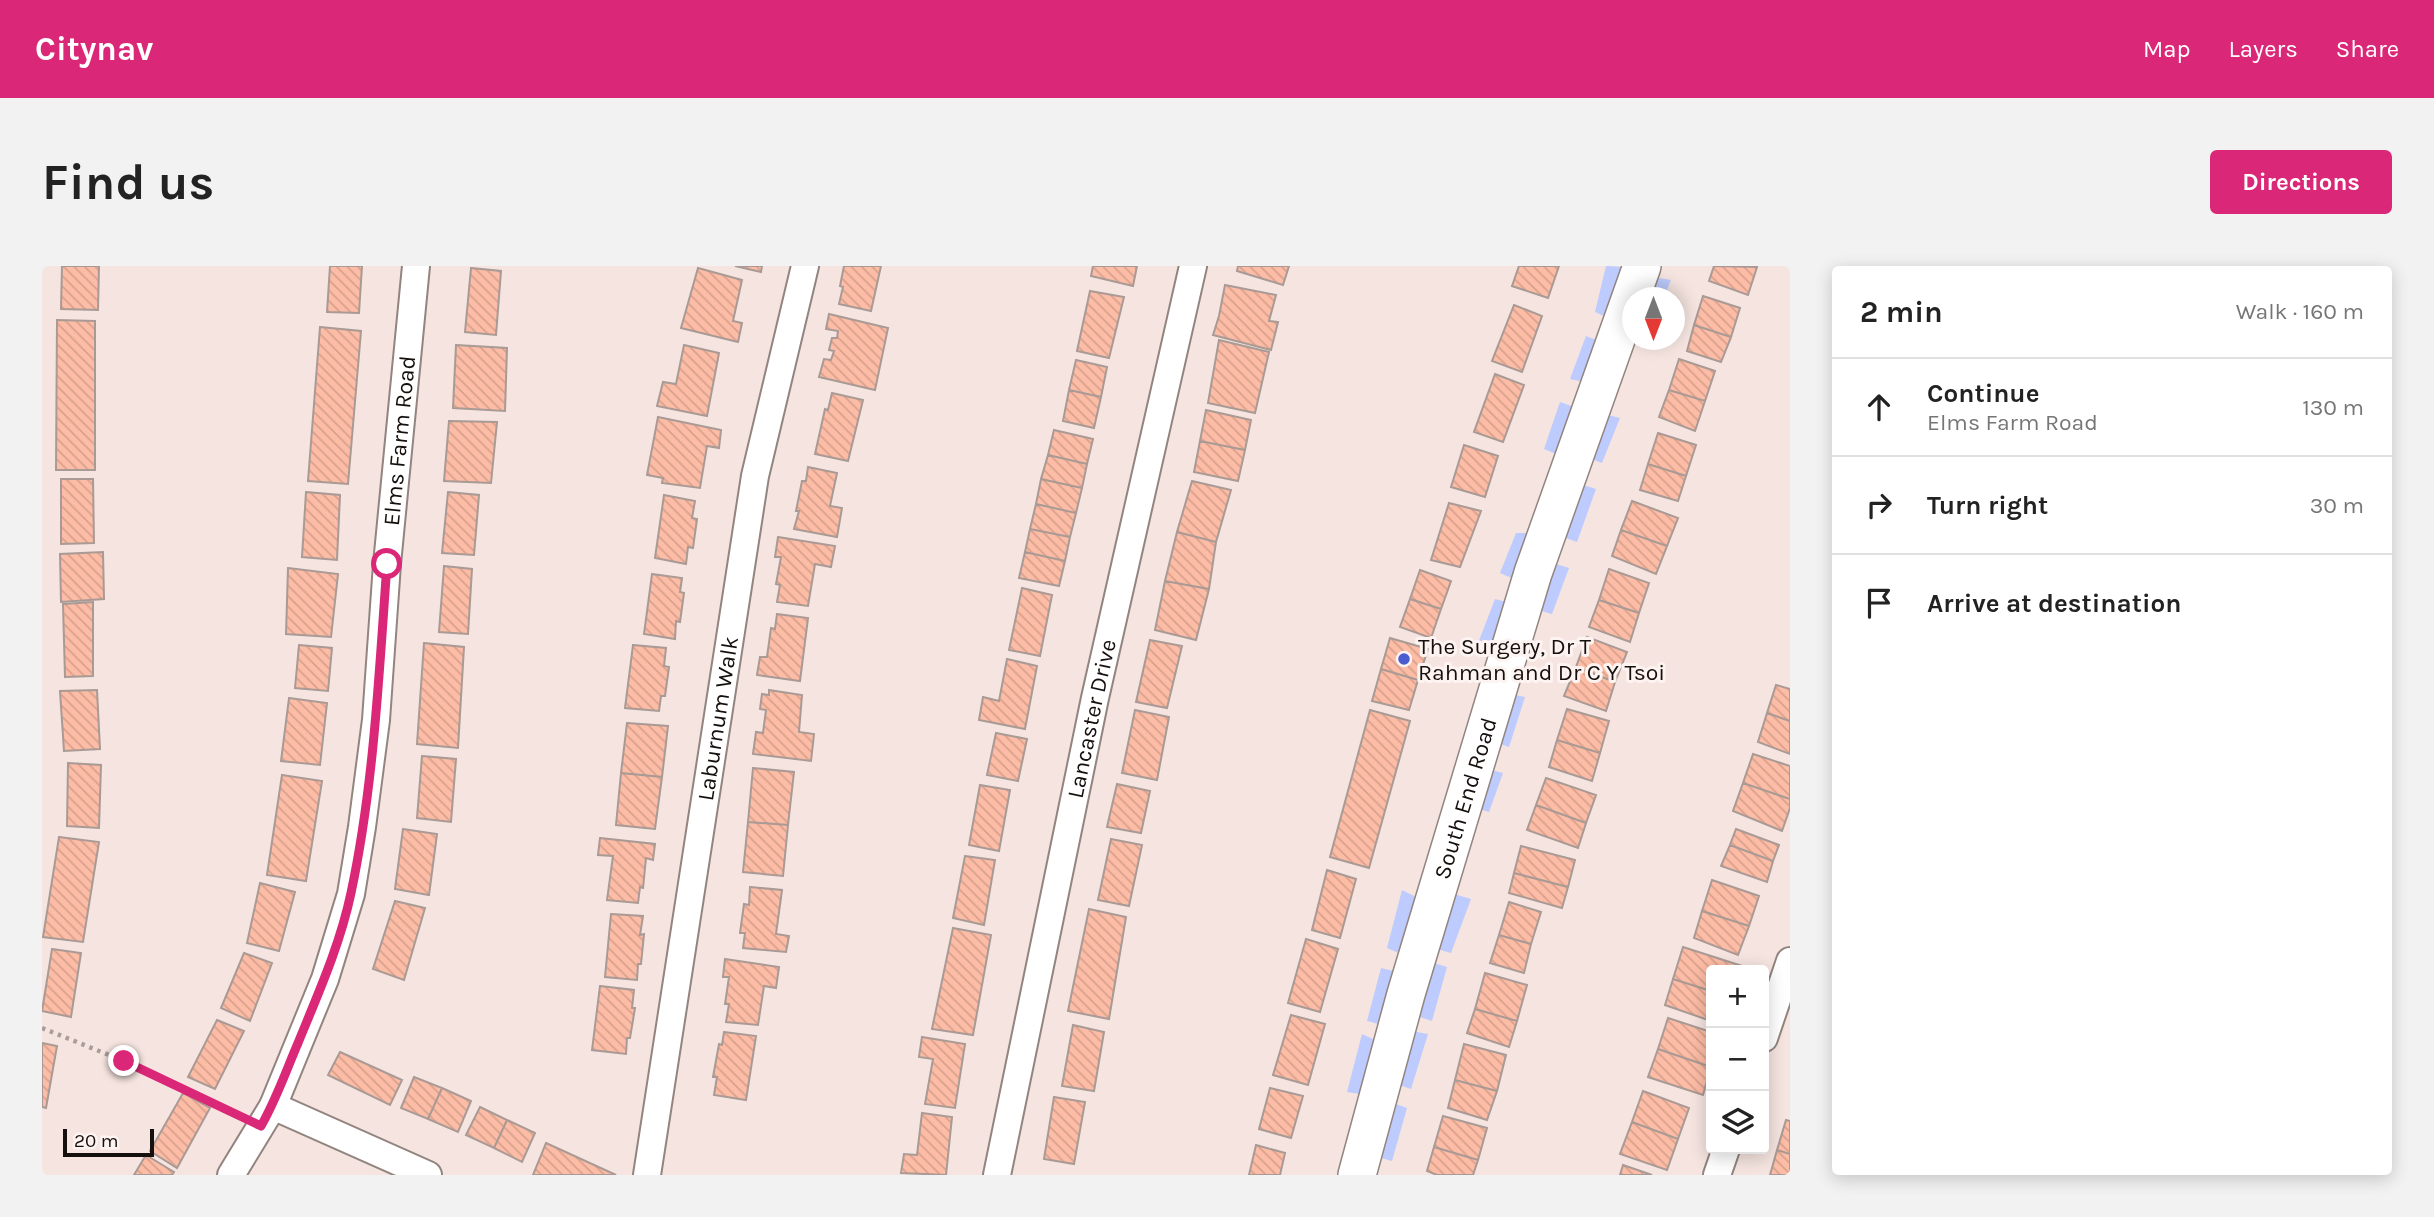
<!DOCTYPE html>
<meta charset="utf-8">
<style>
body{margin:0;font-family:Karla,sans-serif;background:#f2f2f2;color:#222}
.controls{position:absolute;right:21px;bottom:21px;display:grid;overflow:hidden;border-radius:7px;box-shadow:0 4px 18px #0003}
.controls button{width:63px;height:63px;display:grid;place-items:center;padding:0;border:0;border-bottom:2px solid #e0e0e0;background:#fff;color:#222;font:35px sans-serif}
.compass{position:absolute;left:1580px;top:21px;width:63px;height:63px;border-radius:50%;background:#fff;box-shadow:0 4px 18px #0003;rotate:180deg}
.scale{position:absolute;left:21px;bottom:18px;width:91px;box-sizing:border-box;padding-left:7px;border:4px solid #15100e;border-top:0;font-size:19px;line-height:24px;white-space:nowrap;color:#15100e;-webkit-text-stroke:5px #fdf3f0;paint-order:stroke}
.stop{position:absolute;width:21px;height:21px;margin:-16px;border:5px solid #db2777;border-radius:50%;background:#fff}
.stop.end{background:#db2777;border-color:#fff;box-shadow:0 2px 7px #0008}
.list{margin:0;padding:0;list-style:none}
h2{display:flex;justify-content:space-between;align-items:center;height:91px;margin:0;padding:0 28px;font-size:30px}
h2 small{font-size:23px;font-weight:400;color:#767676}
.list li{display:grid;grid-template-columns:46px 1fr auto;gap:21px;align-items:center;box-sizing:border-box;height:98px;padding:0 28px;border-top:2px solid #e0e0e0}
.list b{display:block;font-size:26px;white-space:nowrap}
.list p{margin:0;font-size:23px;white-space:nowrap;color:#767676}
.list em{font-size:23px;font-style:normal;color:#767676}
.icon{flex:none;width:38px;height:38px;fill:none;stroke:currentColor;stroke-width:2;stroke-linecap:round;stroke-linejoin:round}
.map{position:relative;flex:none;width:1748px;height:909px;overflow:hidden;border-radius:7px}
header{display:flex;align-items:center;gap:42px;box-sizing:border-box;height:98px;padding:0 35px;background:#db2777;color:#fff}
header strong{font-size:33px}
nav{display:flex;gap:38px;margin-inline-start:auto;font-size:24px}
.intro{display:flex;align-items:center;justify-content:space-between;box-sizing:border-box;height:168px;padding:0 42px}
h1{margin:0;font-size:49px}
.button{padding:18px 32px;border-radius:7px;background:#db2777;color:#fff;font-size:24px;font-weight:700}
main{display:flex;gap:42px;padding:0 42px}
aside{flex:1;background:#fff;border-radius:7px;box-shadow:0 4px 18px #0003}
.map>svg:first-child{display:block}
.grass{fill:#bdcbff}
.building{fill:url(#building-back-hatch);stroke:#a99a95;stroke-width:2}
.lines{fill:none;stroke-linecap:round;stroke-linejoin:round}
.street-casing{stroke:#92847f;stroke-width:30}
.secondary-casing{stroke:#92847f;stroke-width:40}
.path{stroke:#aa9d99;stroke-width:4.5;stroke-dasharray:3.5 5;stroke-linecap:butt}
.street{stroke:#fff;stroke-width:26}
.secondary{stroke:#fff;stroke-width:37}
.route{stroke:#db2777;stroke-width:9}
.poi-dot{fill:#4b5bd0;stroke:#fdf3f0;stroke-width:2.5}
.labels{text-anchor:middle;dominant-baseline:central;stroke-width:6;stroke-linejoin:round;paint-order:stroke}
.street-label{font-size:23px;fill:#15100e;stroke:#fdf3f0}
.poi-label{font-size:23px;fill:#15100e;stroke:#fdf3f0;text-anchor:start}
</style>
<header>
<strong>Citynav</strong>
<nav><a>Map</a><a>Layers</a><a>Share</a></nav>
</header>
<div class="intro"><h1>Find us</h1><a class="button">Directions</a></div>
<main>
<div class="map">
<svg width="1748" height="909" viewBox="0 0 1748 909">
<defs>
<pattern id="building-back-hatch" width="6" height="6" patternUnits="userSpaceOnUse" patternTransform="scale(1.75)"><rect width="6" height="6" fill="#fdbca5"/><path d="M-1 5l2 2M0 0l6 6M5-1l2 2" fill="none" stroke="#d8a18d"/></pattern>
</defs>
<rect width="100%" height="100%" fill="#f5e4df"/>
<!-- grass -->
<path class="grass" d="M1564,0L1583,1L1564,51L1553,46Z
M1617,12L1629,14L1622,31L1607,32Z
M1544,70L1560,76L1542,116L1528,113Z
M1518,136L1535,142L1514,188L1502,183Z
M1566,149L1578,152L1560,197L1547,192Z
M1538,218L1554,223L1535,276L1521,271Z
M1474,267H1485L1472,313L1458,307Z
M1514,298L1527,302L1510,348L1496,344Z
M1453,333L1464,336L1448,387L1433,385Z
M1473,429L1483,431L1467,481L1456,477Z
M1449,504L1461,507L1447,546L1434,542Z
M1360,624L1378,633L1359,688L1345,682Z
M1412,628L1429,633L1409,687L1395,683Z
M1392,697L1405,701L1390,755L1375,750Z
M1339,702L1356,706L1340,759L1325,755Z
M1369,765L1386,768L1369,823L1354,818Z
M1320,768L1335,775L1318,828L1305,826Z
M1351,837L1365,842L1350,895L1336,891Z"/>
<!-- building -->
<path class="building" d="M20,0H57L56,44L19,43Z
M288,0H320L317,47L285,46Z
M693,0H720L719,6Z
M802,0H839L829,45L797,38L801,21L798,20Z
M1051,0H1095L1091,20L1049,10Z
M1196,0H1247L1241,19L1195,5Z
M1477,0H1517L1506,32L1470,20Z
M1672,0L1715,1L1706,29L1667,15Z
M429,2L459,5L454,69L423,66Z
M656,2L700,14L691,55L700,57L696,76L639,62Z
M1183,19L1234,29L1227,55L1236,56L1229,84L1171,69L1177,50Z
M1048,25L1082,31L1067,92L1035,85Z
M1661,30L1698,42L1689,71L1652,59Z
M1472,39L1500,50L1480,106L1450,95Z
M787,48L846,62L833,124L777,111L782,93L789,94L792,85L787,84L790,72H795L796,65L784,63Z
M15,54L53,55V204H14Z
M1652,59L1689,71L1679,96L1645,85Z
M278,61L319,65L306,218L266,215Z
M1177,74L1227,86L1213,147L1166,137Z
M414,79L465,82L463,145L411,142Z
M642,79L677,87L665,150L615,140L621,116L634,118Z
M1637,93L1673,105L1663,135L1627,124Z
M1034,94L1065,101L1059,131L1027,124Z
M1453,108L1482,119L1461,176L1432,166Z
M1027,124L1059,131L1052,162L1021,155Z
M1627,124L1663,135L1653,165L1617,151Z
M790,127L821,134L806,195L773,188L783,143L786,144Z
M1164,144L1209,154L1203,184L1158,175Z
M616,151L679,164L677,182L665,180L658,222L620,217L621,212L605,209Z
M407,155L455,156L449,217L402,215Z
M1012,164L1051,173L1045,198L1006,189Z
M1616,167L1654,179L1644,210L1606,198Z
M1158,175L1203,184L1196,215L1152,206Z
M1422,179L1456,190L1443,231L1409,221Z
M1006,189L1045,198L1040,222L999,213Z
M1606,198L1644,210L1636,235L1598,224Z
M766,201L795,207L788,240L800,242L795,271L752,263L757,245H754L760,215H764Z
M19,213H51L52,277L19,278Z
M999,213L1040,222L1034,247L994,238Z
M1150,215L1189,224L1174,276L1135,266Z
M264,226L298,229L295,294L260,291Z
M406,226L437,229L432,289L400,287Z
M622,229L653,235L650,252L655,253L651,282L646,281L644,298L613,292Z
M1590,235L1636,252L1625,280L1579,264Z
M1407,237L1439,245L1418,301L1389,294Z
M994,238L1034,247L1028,271L988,263Z
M988,263L1028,271L1023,295L983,286Z
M1579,264L1625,280L1614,308L1570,290Z
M1135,266L1174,276L1167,323L1123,315Z
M736,271L793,280L789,301L773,298L766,340L735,336L738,319L734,318L739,291H733Z
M61,286L62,333L19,336L18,288Z
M983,286L1023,295L1017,320L977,312Z
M402,300L430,303L426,368L397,366Z
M246,302L296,308L289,371L244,368Z
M1567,303L1607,317L1597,347L1557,334Z
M1378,304L1409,315L1399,343L1368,333Z
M610,308L640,312L638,326L642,327L638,356L634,355L633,373L602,368Z
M1123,315L1167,323L1154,374L1113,364Z
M980,322L1010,329L998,390L967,384Z
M1368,333L1399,343L1389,372L1358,361Z
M1557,334L1597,347L1588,376L1547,361Z
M51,336V410L23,411L21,338Z
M735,348L766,352L758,415L715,409L718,391H725L729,362L733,363Z
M1545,371L1585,386L1573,416L1534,401Z
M1348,372L1386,383L1376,414L1339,403Z
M1108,374L1140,380L1125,442L1094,436Z
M382,377L422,381L416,482L375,478Z
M257,379L290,382L286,425L253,422Z
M591,379L624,382L622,400L627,401L623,430H619L617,445L583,442Z
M965,393L995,400L983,463L937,454L941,431L957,435Z
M1534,401L1573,416L1564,445L1522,430Z
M1339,403L1376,414L1367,444L1330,435Z
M1734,419L1748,423V455L1725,447Z
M55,424L58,483L22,485L18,425Z
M727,424L760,429L757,466L772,468L769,495L711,488L714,466L721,467L724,444L718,443L720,428L727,429Z
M247,432L285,437L278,499L239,495Z
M1525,443L1567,455L1558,487L1515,474Z
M1093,444L1127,451L1115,514L1080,507Z
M1328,444L1368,455L1327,602L1288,591Z
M1725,447L1748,455V488L1716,476Z
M585,457L626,460L620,511L579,507Z
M954,467L985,473L976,515L945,509Z
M1515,474L1558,487L1550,515L1507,501Z
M1711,488L1748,500V533L1701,517Z
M380,490L414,493L409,556L375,552Z
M26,497L59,499L57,562L25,560Z
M711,502L752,506L746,559L706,556Z
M579,507L620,511L613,563L574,559Z
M240,509L280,515L264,615L225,609Z
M1504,512L1554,529L1544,557L1494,539Z
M1701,517L1748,533V542L1740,565L1691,545Z
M1075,518L1108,525L1099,567L1065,561Z
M938,519L968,524L957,585L927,579Z
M1494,539L1544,557L1536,582L1485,564Z
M706,556L746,559L741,610L701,606Z
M361,563L395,568L387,629L353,623Z
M1694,563L1737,579L1731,595L1688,579Z
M17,571L57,576L41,676L1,671Z
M558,572L613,578L611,594L604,592L601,622L598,621L596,637L565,634L571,590L556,589Z
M1069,573L1100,579L1087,640L1056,634Z
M1688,579L1731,595L1725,616L1679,600Z
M1479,580L1533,594L1526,621L1472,607Z
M923,590L953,594L942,659L911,652Z
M1285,604L1314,613L1298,672L1270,664Z
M1472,607L1526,621L1520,642L1467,627Z
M1670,614L1717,630L1707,660L1660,645Z
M218,617L253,626L237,685L205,677Z
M708,621L740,624L734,668L747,670L744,686L701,682L703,667H698L702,638L707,639Z
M353,635L383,642L362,714L331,703Z
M1467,636L1499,646L1489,678L1457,669Z
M1047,643L1084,651L1067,753L1026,745Z
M1660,645L1707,660L1696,689L1652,672Z
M569,648L601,650L598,669L602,668L599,698H596L595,714L563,711Z
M911,662L949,669L931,769L890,763Z
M1457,669L1489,678L1482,707L1448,697Z
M1264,673L1296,683L1278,746L1246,737Z
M1641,681L1700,700L1699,704H1669V725L1631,713Z
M10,683L39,687L29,751L0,745Z
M202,687L230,697L208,755L179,742Z
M683,693L737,701L734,722L722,720L716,759L684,756L687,738H683L687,711H681Z
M1443,707L1485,719L1475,755L1433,743Z
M1631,713L1669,725V755L1623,739Z
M558,720L592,724L590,742H593L588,772H585L584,788L550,784Z
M1433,743L1475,755L1467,781L1425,767Z
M1249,749L1283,758L1266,819L1231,809Z
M1626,752L1669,766V801L1616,783Z
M175,754L202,765L173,823L146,811Z
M1031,759L1062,766L1052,825L1020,820Z
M682,766L714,770L704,834L672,829L675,811H671L677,778L680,779Z
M880,771L923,778L913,842L883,838L891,793L877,791Z
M0,777L15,780L4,842L0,841Z
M1422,778L1464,789L1455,825L1413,814Z
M1616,783L1669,801L1661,829L1606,811Z
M298,786L360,814L348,839L286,809Z
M372,811L400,822L386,853L359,842Z
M1413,814L1455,825L1445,854L1406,842Z
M400,822L429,835L416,866L386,853Z
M1228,822L1261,830L1249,872L1217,863Z
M1601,825L1647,842L1636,873L1590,856Z
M141,827L168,842L135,902L108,885Z
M1012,831L1043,836L1032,898L1002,893Z
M438,841L465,854L452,882L424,869Z
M880,847L910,851L904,909L859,907L862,888L875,889Z
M1401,850L1445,862L1436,894L1392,881Z
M465,854L493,867L480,896L452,882Z
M1744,854L1748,855V888L1735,884Z
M1590,856L1636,873L1625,904L1578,888Z
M504,877L574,909H491Z
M1214,879L1243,887L1238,909H1207Z
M1392,881L1436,894L1431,909H1395L1385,905Z
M1735,884L1748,888V909H1728Z
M104,889L132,906L130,909H92Z
M1581,899L1610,909H1578Z"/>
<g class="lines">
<!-- street casing -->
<g class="street-casing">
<g id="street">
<path d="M1722,772L1748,695"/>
<path d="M231,840L386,909"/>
<path id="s1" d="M189,909L231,840L283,713L309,628L320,561L334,454L345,298L374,0"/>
<path id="s2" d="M605,909L713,210L763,0"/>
<path id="s3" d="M955,909L1053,432L1151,0"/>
<path d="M1675,909L1684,883"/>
</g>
</g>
<!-- secondary casing -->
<g class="secondary-casing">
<g id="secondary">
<path id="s4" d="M1315,909L1364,728L1491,307L1600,0"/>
</g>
</g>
<!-- path -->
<path class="path" d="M0,762L82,795L196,849"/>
<!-- street -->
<use href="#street" class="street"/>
<!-- secondary -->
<use href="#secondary" class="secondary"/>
</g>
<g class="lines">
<!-- route -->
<path class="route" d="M82,795L219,860C234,834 244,805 256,777C276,728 298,679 309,627C332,519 337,407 345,298"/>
</g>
<!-- markers -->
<circle class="poi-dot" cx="1362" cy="393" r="7"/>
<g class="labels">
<!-- street labels -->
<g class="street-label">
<text stroke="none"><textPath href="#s1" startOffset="763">Elms Farm Road</textPath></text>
<text stroke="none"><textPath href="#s2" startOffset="462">Laburnum Walk</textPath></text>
<text stroke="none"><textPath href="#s3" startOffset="466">Lancaster Drive</textPath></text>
<text stroke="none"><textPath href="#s4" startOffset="392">South End Road</textPath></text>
</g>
<!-- poi labels -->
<g class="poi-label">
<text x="1376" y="380">The Surgery, Dr T<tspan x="1376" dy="26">Rahman and Dr C Y Tsoi</tspan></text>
</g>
</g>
</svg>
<div class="controls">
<button>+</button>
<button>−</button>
<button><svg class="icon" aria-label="layers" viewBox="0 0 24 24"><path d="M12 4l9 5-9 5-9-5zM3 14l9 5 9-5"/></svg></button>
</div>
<svg class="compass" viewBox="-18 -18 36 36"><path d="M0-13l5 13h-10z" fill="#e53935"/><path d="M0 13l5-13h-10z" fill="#767676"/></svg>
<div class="scale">20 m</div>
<div class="stop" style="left:345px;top:298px"></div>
<div class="stop end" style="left:82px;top:795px"></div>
</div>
<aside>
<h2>2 min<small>Walk · 160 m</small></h2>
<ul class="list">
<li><svg class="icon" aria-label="ahead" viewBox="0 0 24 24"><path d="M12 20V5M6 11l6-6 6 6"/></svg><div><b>Continue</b><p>Elms Farm Road</p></div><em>130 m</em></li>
<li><svg class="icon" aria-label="right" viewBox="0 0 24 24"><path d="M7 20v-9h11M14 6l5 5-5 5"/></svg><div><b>Turn right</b></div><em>30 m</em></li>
<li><svg class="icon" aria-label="arrive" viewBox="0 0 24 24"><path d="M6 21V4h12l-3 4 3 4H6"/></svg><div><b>Arrive at destination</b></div></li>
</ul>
</aside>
</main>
